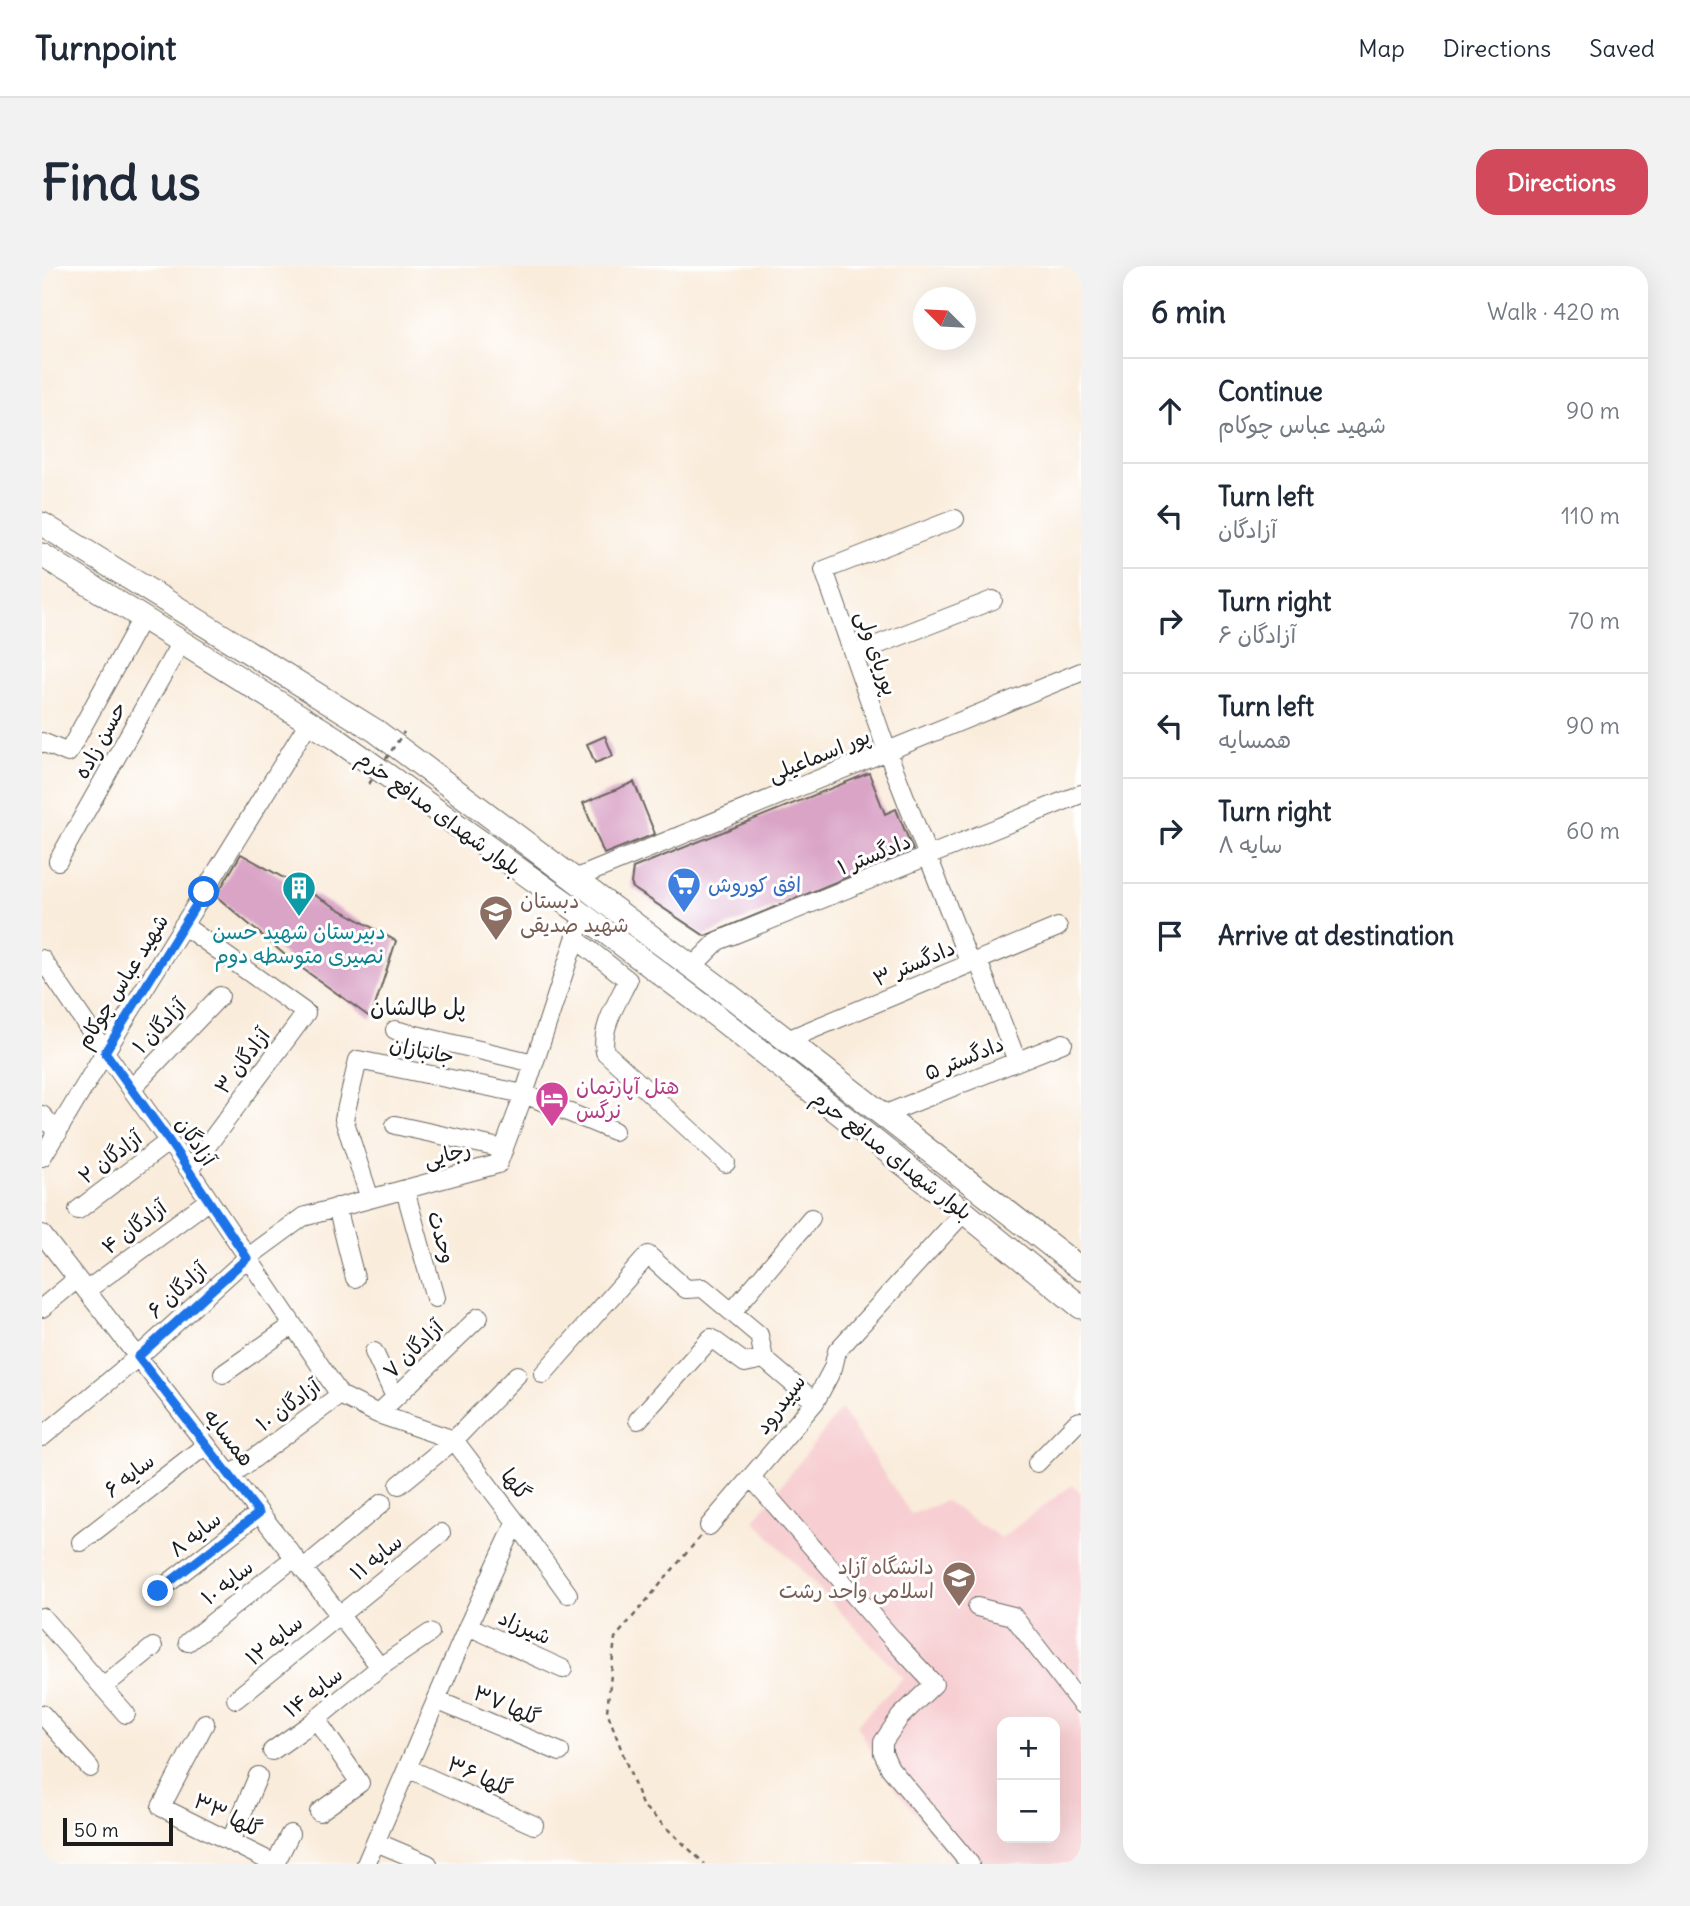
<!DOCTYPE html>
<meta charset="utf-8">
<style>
body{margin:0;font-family:Delius,"Playpen Sans Arabic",sans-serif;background:#f2f2f3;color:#1f2937}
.controls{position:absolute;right:21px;bottom:21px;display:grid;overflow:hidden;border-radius:14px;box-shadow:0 7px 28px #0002}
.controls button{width:63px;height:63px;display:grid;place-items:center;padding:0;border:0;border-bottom:2px solid #e0e1e3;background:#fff;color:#1f2937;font:35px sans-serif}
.compass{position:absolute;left:871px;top:21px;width:63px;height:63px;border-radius:50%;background:#fff;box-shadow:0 7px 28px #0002;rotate:294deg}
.scale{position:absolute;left:21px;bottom:18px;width:110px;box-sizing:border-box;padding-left:7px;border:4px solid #1c1c1c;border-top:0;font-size:19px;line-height:24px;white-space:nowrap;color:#1c1c1c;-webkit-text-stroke:5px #fff;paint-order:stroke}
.stop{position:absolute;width:21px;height:21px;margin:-16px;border:5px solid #1a73e8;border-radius:50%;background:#fff}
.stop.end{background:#1a73e8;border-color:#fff;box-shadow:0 2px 7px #0008}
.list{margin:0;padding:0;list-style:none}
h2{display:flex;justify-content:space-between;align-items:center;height:91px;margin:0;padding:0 28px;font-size:30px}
h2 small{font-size:23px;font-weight:400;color:#747a83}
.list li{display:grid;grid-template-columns:46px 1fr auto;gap:21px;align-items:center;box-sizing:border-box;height:105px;padding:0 28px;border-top:2px solid #e0e1e3}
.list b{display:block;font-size:26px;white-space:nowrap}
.list p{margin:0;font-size:23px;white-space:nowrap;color:#747a83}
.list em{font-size:23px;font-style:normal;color:#747a83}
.icon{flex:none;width:38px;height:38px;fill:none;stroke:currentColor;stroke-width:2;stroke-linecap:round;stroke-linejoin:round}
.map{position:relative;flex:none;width:1039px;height:1598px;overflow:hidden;border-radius:21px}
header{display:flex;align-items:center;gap:42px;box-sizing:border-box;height:98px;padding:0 35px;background:#fff;border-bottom:2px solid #e0e1e3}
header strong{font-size:33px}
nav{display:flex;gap:38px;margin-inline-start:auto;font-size:24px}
.intro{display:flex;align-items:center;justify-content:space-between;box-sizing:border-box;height:168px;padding:0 42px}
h1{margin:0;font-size:49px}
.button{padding:18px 32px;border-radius:21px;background:#d1495b;color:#fff;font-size:24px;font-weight:700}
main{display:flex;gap:42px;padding:0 42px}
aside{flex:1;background:#fff;border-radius:21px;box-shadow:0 7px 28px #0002}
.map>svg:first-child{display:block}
.built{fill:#f7cfd2;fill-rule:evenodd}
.building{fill:#daa4c7}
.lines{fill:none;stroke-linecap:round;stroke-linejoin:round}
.minor-casing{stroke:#69655f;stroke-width:20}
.major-casing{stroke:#69655f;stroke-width:25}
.path{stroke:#69655f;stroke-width:2.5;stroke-dasharray:5 5;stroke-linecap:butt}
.minor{stroke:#fff;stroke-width:18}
.major{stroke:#fff;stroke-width:23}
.path-bridge{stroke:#69655f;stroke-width:2.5;stroke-dasharray:5 5;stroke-linecap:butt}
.route{stroke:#1a73e8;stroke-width:9}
.labels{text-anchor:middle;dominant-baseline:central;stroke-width:6;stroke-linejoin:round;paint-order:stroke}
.street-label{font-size:21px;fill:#1c1c1c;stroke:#fff}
.shop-label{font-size:21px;fill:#366cbe;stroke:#fff;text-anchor:start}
.education-label{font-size:21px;fill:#785e54;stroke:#fff;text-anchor:start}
.culture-label{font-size:21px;fill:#0d838f;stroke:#fff}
.hotel-label{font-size:21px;fill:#b23c85;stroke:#fff;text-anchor:start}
.neighbourhood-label{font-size:23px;fill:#1c1c1c;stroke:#fff}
</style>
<header>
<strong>Turnpoint</strong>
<nav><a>Map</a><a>Directions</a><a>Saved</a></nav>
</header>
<div class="intro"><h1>Find us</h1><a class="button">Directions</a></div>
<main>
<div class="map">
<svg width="1039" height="1598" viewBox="0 0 1039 1598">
<rect width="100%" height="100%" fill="#fff"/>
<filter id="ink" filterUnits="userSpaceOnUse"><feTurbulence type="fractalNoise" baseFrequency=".0143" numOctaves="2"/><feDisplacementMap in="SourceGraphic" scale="14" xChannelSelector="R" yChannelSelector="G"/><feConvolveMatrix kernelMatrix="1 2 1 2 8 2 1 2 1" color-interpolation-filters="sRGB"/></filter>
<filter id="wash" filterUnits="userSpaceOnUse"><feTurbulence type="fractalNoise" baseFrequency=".00686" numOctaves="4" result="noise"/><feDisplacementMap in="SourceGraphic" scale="28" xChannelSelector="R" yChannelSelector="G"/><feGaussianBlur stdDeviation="1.57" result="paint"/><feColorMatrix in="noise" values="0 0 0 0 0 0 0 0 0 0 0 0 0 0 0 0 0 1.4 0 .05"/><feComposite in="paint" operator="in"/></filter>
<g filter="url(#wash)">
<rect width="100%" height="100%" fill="#f9ecdb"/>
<!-- built -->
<path class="built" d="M799,1143L869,1248L886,1242L903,1235L959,1272L1030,1219L1039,1226V1598H914L840,1506L815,1458L861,1412L712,1254ZM960,1456H1013V1572H960Z"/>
<g id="blocks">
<!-- building -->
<path class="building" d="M563,470L571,490L553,497L545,478Z
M827,507L843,548L854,543L871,584L663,670L591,622L589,617L591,602Z
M592,516L613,568L562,588L541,537Z
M199,588L354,675L329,752L250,695L174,630Z"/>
</g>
</g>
<g filter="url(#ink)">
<use href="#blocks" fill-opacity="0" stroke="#69655f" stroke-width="2"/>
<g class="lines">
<!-- minor casing -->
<g class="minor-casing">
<path id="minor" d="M913,253L782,304L845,485L928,698
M812,388L951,334
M0,476L26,487L100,352
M16,595L139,376
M532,613L1039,406
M141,659L264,747L147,904
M534,673L586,714C576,735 558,762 563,786L684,897
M0,693L63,786L147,904L298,1129L336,1148L412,1174L474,1256L426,1360L324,1598
M936,695L975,795
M650,701L676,675L1039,528
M353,764L492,797
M745,774L1016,661
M90,822L178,730
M0,849L16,867
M841,849L1021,777
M353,859L462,883
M0,891L63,786L267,456
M363,924L393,1032
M328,933L302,853L316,794L482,828L572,865
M295,941L313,1012
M36,944L127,875
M0,968C113,1112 225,1257 338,1401
M45,1024L167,934
M0,1042L35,1013
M690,1046L769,952
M332,1086L353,1131
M722,1093L773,1136
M181,1108L251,1059
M501,1108L606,989L644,1023L661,1022L717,1069L722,1093
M336,1148L437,1051
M596,1154L669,1072L703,1097L722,1093
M0,1171L96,1091L205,992L261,951L456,898L482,828L541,649
M995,1197L1035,1156L1039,1155
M188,1210L298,1129
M709,1211L853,1376L892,1418L858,1451L841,1476V1487L848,1502L928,1598
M357,1219L412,1174L475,1109
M474,1256L526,1328
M667,1260L773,1136L791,1102L795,1085L922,946
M39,1276L164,1179
M261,1303L340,1237
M116,1325L217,1247
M935,1341L971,1350L1039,1438
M0,1351L84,1448
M426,1360L521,1403
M146,1376L252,1292
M61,1421L111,1381
M194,1433L399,1267
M394,1434L518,1486
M0,1448L48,1502
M274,1453L318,1517L277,1546
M163,1457L119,1541L233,1598L248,1568
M230,1485L267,1459L338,1401L388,1367
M365,1502L492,1559
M188,1576L216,1510
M334,1576L386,1598"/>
</g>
<!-- major casing -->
<g class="major-casing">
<path id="major" d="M0,258L334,465L674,719L1039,1003
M0,289L293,472L541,649L676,751L922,946L1039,1041"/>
</g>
<!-- path -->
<path class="path" d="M658,1271L573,1372L565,1445L600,1539L663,1598"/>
<!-- minor -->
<use href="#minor" class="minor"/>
<!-- major -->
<use href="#major" class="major"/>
<!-- path-bridge -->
<path class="path-bridge" d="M327,518L362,466"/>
</g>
</g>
<g class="lines" filter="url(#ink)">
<!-- route -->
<path class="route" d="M116,1325L217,1247L96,1091L205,992L127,875L63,786L162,626"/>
</g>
<!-- icons -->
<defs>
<g id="supermarket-pin" transform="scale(1.75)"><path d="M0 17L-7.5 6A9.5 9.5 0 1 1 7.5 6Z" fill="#3f7fe0" stroke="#fff"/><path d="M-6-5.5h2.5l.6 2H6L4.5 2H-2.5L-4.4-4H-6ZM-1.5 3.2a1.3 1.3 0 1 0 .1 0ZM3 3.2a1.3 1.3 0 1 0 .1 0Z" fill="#fff"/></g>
<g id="building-pin" transform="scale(1.75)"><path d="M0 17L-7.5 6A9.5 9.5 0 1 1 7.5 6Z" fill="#0f9aa8" stroke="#fff"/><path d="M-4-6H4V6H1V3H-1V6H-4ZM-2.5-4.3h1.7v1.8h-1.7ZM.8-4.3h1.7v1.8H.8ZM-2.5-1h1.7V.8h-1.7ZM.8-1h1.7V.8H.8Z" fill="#fff"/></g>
<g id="school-pin" transform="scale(1.75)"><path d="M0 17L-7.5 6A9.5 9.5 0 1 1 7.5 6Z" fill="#8d6e63" stroke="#fff"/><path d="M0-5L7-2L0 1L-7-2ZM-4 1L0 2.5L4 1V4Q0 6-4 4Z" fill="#fff"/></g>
<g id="hotel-pin" transform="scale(1.75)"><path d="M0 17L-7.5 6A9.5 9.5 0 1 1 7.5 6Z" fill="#d1479c" stroke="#fff"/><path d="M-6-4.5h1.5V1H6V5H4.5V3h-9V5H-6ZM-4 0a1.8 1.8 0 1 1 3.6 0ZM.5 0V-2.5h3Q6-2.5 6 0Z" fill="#fff"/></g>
<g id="university-pin" transform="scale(1.75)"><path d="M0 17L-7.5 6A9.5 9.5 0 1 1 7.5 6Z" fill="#8d6e63" stroke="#fff"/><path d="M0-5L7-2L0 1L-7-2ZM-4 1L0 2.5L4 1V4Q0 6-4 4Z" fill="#fff"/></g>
</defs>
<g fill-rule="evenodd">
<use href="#supermarket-pin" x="642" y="618"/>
<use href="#building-pin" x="257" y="622"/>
<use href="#school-pin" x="454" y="646"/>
<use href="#hotel-pin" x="510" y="832"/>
<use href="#university-pin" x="917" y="1312"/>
</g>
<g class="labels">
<!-- street labels -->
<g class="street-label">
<text transform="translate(835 387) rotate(71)">پوریای ولی</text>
<text transform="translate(58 474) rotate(-61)">حسن زاده</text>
<text transform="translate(777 489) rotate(-22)">پور اسماعیلی</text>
<text transform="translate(397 547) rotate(36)">بلوار شهدای مدافع حرم</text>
<text transform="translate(832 588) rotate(-22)">دادگستر ۱</text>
<text transform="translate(872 697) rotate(-23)">دادگستر ۳</text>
<text transform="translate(80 715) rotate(-58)">شهید عباس چوکام</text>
<text transform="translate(117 760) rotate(-46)">آزادگان ۱</text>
<text transform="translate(380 784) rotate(12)">جانبازان</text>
<text transform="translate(922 792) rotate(-22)">دادگستر ۵</text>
<text transform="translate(200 795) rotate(-53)">آزادگان ۳</text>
<text transform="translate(154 875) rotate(56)">آزادگان</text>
<text transform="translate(405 888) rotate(-15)">رجایی</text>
<text transform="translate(850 889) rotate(38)">بلوار شهدای مدافع حرم</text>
<text transform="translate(68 891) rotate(-37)">آزادگان ۲</text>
<text transform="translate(92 961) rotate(-37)">آزادگان ۴</text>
<text transform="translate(400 971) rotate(74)">وحدت</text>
<text transform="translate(135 1024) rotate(-42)">آزادگان ۶</text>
<text transform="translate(371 1083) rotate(-44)">آزادگان ۷</text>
<text transform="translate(738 1138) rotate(-53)">سپیدرود</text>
<text transform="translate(246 1139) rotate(-36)">آزادگان ۱۰</text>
<text transform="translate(187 1171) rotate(52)">همسایه</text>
<text transform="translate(87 1209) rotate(-38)">سایه ۶</text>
<text transform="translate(474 1218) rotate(53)">گلها</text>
<text transform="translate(153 1268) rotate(-38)">سایه ۸</text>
<text transform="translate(334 1291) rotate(-39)">سایه ۱۱</text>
<text transform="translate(185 1316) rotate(-38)">سایه ۱۰</text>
<text transform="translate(483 1361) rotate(24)">شیرزاد</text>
<text transform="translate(232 1374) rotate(-39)">سایه ۱۲</text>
<text transform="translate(271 1426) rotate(-38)">سایه ۱۴</text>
<text transform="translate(465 1439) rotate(23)">گلها ۳۷</text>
<text transform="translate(438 1510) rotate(24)">گلها ۳۶</text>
<text transform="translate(186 1549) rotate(26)">گلها ۳۳</text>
</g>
<!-- shop labels -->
<g class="shop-label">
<text x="666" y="618">افق کوروش</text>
</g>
<!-- education labels -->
<g class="education-label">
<text x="478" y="634">دبستان<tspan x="478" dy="24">شهید صدیقی</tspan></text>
<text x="892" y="1300" text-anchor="end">دانشگاه آزاد<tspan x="892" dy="24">اسلامی واحد رشت</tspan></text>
</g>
<!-- culture labels -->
<g class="culture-label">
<text x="257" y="665">دبیرستان شهید حسن<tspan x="257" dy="24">نصیری متوسطه دوم</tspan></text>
</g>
<!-- hotel labels -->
<g class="hotel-label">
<text x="534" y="820">هتل آپارتمان<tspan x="534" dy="24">نرگس</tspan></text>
</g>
<!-- neighbourhood labels -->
<g class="neighbourhood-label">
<text x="376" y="740">پل طالشان</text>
</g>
</g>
</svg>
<div class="controls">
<button>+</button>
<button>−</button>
</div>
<svg class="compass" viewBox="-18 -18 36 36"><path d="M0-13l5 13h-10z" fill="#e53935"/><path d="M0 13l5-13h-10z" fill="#747a83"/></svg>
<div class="scale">50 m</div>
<div class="stop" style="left:162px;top:626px"></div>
<div class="stop end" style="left:116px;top:1325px"></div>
</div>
<aside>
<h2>6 min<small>Walk · 420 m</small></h2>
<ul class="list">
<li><svg class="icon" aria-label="ahead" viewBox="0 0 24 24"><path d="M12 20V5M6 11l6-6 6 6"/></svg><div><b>Continue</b><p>شهید عباس چوکام</p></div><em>90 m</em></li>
<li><svg class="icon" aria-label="left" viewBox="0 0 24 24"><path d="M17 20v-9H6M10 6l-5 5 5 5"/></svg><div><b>Turn left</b><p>آزادگان</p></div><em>110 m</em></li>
<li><svg class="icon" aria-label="right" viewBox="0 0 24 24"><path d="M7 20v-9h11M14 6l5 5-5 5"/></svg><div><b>Turn right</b><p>آزادگان ۶</p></div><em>70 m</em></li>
<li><svg class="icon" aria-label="left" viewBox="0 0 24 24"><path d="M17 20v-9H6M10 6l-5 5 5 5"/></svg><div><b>Turn left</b><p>همسایه</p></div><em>90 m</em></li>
<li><svg class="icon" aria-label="right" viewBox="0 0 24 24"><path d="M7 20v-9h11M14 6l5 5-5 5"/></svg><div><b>Turn right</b><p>سایه ۸</p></div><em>60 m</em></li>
<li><svg class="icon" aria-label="arrive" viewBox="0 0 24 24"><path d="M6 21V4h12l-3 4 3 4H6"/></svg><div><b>Arrive at destination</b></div></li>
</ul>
</aside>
</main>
